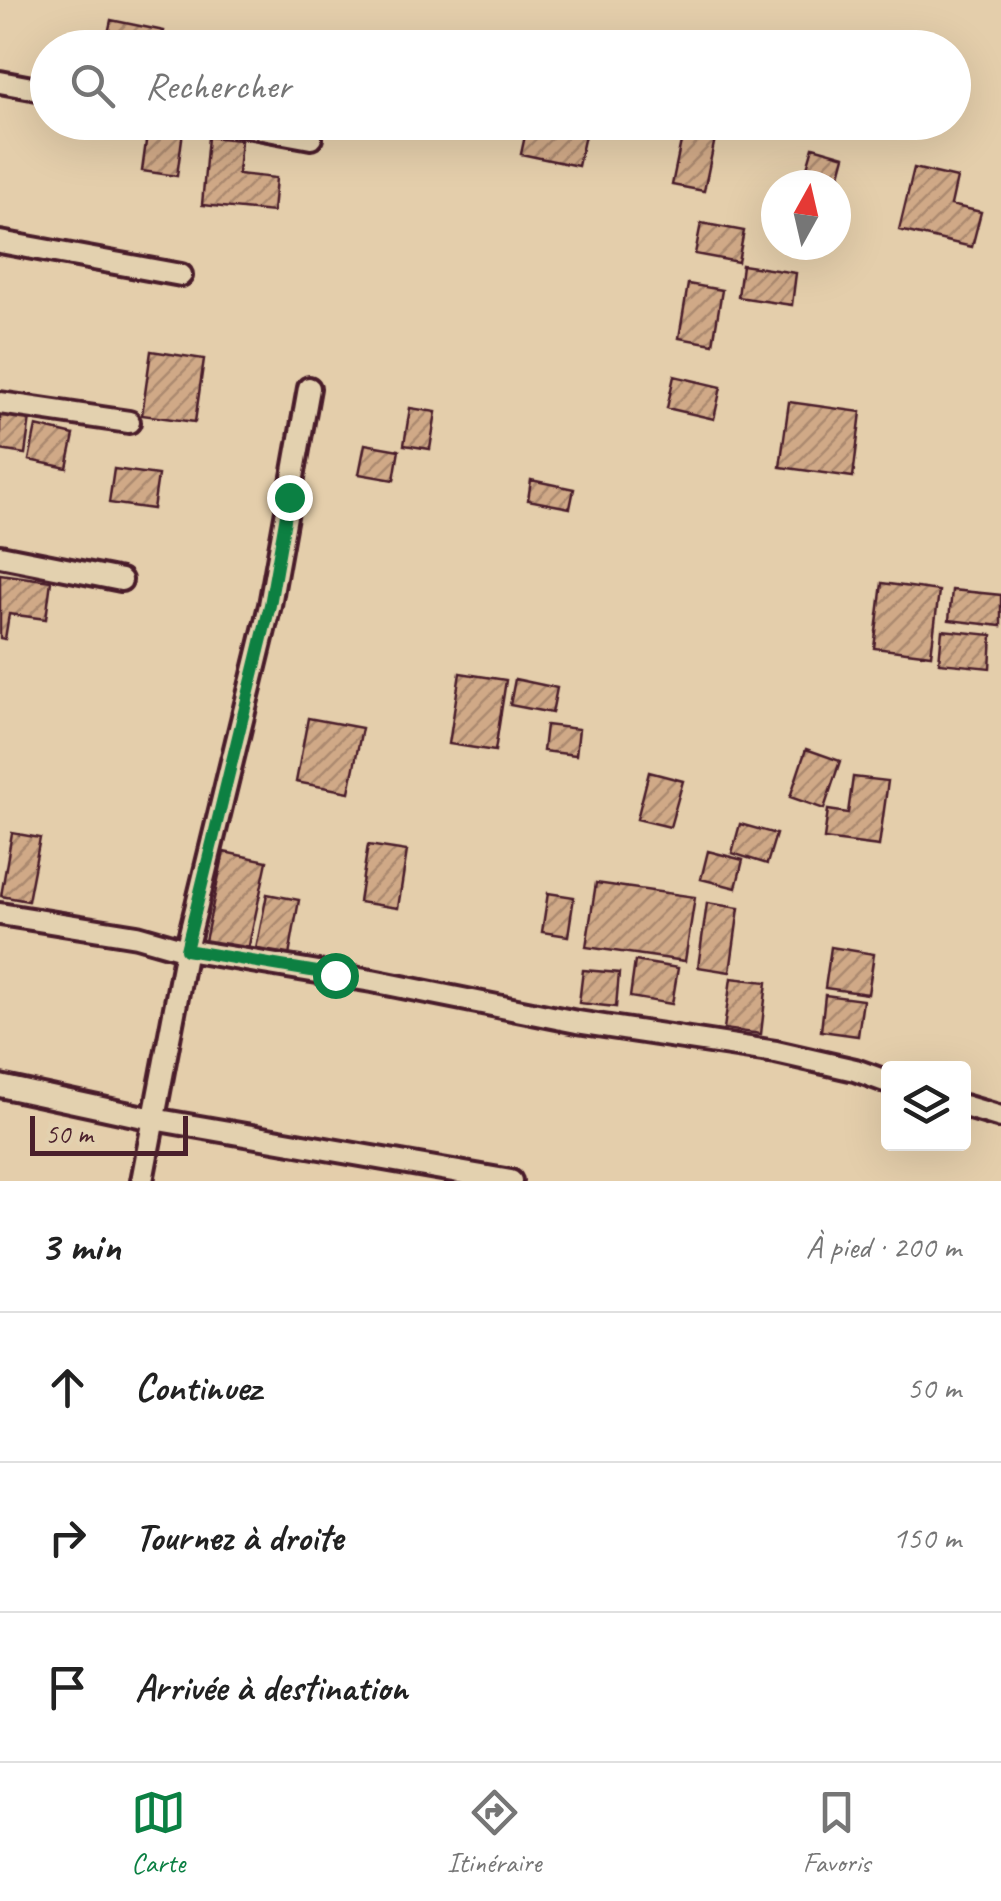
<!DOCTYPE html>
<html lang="fr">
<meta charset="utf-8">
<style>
body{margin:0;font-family:Caveat,sans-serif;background:#f6f6f6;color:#222}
.controls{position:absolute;right:30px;bottom:30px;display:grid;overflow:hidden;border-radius:10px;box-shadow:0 10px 40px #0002}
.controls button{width:90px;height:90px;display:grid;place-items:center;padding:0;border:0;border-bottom:2px solid #e0e0e0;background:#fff;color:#222;font:50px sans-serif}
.compass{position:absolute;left:761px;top:170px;width:90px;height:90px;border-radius:50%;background:#fff;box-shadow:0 10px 40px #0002;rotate:8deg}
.scale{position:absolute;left:30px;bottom:25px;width:158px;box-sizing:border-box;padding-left:10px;border:5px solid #4a1f2b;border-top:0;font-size:28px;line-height:35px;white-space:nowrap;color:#4a1f2b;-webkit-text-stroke:8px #e3d1af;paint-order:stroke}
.stop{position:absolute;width:30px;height:30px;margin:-22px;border:8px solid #0b8043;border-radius:50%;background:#fff}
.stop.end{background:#0b8043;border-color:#fff;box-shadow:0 2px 10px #0008}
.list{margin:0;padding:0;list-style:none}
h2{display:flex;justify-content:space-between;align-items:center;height:130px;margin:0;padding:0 40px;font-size:42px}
h2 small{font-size:32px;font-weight:400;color:#767676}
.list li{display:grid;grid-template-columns:65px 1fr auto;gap:30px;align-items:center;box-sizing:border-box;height:150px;padding:0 40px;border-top:2px solid #e0e0e0}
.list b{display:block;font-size:38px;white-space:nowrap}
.list em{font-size:32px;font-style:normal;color:#767676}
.icon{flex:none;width:55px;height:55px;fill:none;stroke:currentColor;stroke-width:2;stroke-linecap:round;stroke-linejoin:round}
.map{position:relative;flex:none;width:1001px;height:1181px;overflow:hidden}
.search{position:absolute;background:#fff;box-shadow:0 10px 40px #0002;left:30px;right:30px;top:30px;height:110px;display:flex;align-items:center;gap:25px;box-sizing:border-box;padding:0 35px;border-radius:55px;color:#767676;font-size:38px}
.sheet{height:580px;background:#fff}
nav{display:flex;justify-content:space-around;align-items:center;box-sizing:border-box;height:140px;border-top:2px solid #e0e0e0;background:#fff;font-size:28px;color:#767676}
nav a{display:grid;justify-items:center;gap:5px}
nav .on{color:#0b8043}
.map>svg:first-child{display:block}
.building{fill:url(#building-hatch);stroke:#4a1f2b;stroke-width:2.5}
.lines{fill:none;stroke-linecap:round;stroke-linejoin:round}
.minor-casing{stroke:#4a1f2b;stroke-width:28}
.minor{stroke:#e3d1af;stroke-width:20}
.route{stroke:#0b8043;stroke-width:12}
</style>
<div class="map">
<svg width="1001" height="1181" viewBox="0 0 1001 1181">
<defs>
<pattern id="building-hatch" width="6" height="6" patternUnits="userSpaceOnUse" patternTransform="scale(2.5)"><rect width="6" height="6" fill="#d0a987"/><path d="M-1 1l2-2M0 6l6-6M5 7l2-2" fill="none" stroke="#ab896f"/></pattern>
</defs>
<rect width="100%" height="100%" fill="#e4ceab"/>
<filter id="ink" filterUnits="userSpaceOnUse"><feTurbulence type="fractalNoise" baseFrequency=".01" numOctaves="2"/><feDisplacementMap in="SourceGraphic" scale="20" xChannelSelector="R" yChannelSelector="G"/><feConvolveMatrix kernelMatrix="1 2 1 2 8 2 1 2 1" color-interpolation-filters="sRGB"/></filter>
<g filter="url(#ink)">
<!-- building -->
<path class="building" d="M111,20L164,31L160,48H105Z
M528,122H588L578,166L521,154Z
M685,122L717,129L704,191L672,185Z
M148,127L183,131L177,176L142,171Z
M208,137L241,140L238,174L276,178L273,212L202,205Z
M813,147L845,156L836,190V185H802Z
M914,168L957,178L951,205L981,212L972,247L899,230Z
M701,223L744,231L738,262L695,254Z
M742,265L796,273L792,305L738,297Z
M688,284L722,290L713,344L679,338Z
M151,351L204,359L195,422L142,415Z
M674,376L721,387L714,419L667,408Z
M789,402L861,412L853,477L780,467Z
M410,408L436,412L430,449L404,445Z
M0,414L30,418L25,454L0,450Z
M36,426L74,435L67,468L29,460Z
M365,444L399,450L394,480L359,474Z
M114,469L158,475L153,509L109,503Z
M531,480L574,489L570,508L528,500Z
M0,574L51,581L46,619L9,614L5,639L0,638Z
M882,583L939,591L931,655L874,648Z
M952,590L1001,595V626L949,620Z
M942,630L992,635L990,668L939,663Z
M460,673L506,680L495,751L449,744Z
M515,679L557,688L552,713L510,705Z
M308,718L362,728L349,792L296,782Z
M546,725L579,729L576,755L543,751Z
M806,749L840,761L824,809L790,797Z
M649,772L683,781L670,827L637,819Z
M853,777L888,781L879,846L824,839L828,810L848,813Z
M740,824L776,834L767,864L732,853Z
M12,833L40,838L28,901L1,896Z
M368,845L407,851L398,908L359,902Z
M708,851L743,860L736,888L701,879Z
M224,852L267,861L248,950L205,941Z
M596,883L695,897L685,961L586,947Z
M548,893L574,897L568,936L542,932Z
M267,894L299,900L289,956L256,949Z
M707,903L739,908L730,972L698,967Z
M831,947L874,954L868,994L825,988Z
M635,961L678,968L672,1004L630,997Z
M583,970L619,973L616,1007L579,1003Z
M731,978L767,982L761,1034L724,1029Z
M825,995L863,1000L858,1036L821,1031Z"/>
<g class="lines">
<!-- minor casing -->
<g class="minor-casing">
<path id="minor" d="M0,82L48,91
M225,122L311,138
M0,242L181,275
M0,403L129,422
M0,556L121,580
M0,914L137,936L186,950L372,981L577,1022L776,1052L855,1070L888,1082
M0,1086L153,1119L511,1181
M964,1106L1001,1117
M142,1181L186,950L270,605L309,388"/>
</g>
<!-- minor -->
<use href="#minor" class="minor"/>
</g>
</g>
<g class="lines" filter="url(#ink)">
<!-- route -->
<path class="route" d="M289,497L270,605L186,950L335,975"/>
</g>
</svg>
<div class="controls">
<button><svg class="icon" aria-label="layers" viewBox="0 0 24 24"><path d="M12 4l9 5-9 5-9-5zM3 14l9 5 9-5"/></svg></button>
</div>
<svg class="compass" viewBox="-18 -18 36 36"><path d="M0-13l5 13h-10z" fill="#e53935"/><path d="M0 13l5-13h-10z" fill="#767676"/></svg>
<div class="scale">50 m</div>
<div class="stop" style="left:335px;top:975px"></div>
<div class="stop end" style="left:289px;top:497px"></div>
<div class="search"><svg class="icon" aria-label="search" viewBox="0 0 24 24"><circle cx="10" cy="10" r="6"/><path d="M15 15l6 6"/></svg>Rechercher</div>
</div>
<section class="sheet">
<h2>3 min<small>À pied · 200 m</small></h2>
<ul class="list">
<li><svg class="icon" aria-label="ahead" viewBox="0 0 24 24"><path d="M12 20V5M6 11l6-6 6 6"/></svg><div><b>Continuez</b></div><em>50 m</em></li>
<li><svg class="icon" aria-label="right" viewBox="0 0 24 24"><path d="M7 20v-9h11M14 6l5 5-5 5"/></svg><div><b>Tournez à droite</b></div><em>150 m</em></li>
<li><svg class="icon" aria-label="arrive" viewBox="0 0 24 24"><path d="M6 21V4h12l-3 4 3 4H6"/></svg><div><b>Arrivée à destination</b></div></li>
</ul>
</section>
<nav>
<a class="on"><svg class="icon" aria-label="map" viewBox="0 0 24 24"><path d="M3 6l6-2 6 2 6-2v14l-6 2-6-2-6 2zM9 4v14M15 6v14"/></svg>Carte</a>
<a><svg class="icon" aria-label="directions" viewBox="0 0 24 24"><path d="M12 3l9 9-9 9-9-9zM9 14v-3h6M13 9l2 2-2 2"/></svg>Itinéraire</a>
<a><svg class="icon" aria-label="saved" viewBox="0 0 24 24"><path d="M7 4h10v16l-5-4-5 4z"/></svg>Favoris</a>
</nav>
